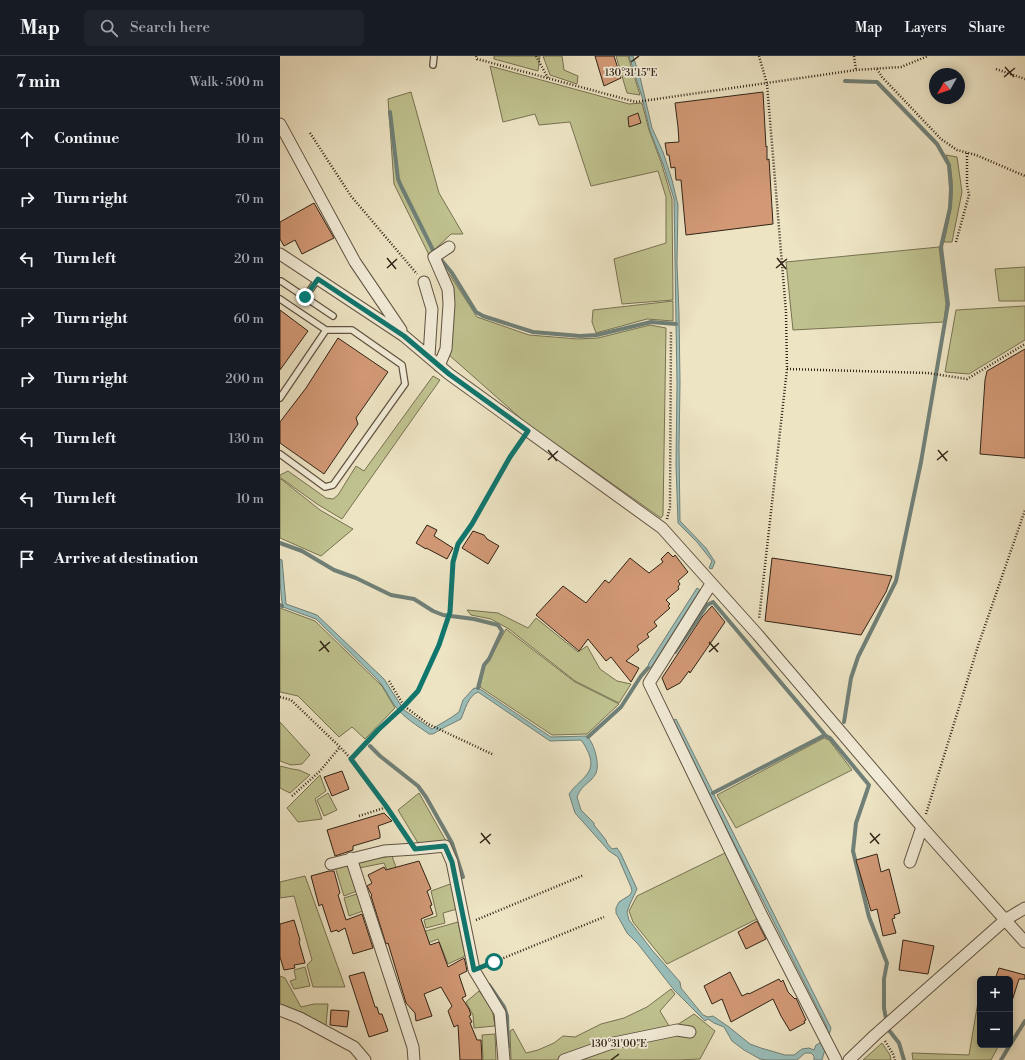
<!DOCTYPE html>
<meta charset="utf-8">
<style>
body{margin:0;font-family:"Libre Bodoni",serif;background:#20242c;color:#f1f3f6}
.controls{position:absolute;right:12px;bottom:12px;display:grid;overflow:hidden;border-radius:6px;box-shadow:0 2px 10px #0003}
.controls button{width:36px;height:36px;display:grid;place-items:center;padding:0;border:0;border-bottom:1px solid #363941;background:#171b24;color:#f1f3f6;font:20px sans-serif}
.compass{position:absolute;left:649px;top:12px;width:36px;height:36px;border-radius:50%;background:#171b24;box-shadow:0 2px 10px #0003;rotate:230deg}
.stop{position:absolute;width:12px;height:12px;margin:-9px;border:3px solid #0f766e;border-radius:50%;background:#fff}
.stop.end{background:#0f766e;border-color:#fff;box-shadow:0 1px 4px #0008}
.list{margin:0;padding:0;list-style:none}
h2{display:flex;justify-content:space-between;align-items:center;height:52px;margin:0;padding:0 16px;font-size:17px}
h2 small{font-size:13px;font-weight:400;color:#9ea1a6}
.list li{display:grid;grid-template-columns:26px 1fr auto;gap:12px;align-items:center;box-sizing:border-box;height:60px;padding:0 16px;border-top:1px solid #363941}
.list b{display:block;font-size:15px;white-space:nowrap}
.list em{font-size:13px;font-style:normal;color:#9ea1a6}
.icon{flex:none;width:22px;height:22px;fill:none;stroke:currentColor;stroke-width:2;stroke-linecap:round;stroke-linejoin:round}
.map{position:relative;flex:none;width:745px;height:1004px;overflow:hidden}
header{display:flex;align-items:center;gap:24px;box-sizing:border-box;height:56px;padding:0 20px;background:#171b24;border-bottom:1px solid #363941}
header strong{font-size:19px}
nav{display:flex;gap:22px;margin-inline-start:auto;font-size:14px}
.search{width:280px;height:36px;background:#20242c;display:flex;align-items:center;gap:10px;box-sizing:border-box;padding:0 14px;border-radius:6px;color:#9ea1a6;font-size:15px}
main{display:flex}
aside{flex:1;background:#171b24}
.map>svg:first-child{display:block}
.green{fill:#bfc28f;stroke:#787252}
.water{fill:#9abeb9;stroke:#708078}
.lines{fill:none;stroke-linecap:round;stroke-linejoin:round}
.stream{stroke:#708078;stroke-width:4}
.building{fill:#d29976;stroke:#312316}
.lane-casing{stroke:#605342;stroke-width:8}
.street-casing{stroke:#605342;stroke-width:13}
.path{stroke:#312316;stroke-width:2.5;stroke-dasharray:1 2;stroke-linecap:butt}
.lane{stroke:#f3edd9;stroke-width:5.5}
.street{stroke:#f3edd9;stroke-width:11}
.route{stroke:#0f766e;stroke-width:5}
.ticks{fill:none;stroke:#312316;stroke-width:1.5}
.ticks-label{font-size:10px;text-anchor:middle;fill:#312316;stroke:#f3edd9;stroke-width:3.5;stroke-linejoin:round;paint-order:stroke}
</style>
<header>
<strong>Map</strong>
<div class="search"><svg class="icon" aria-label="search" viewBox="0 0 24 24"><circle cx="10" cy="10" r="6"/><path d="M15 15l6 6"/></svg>Search here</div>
<nav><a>Map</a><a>Layers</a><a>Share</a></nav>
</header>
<main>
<aside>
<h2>7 min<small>Walk · 500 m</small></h2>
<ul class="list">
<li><svg class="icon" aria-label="ahead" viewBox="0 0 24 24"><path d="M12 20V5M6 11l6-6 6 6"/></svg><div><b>Continue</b></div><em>10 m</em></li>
<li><svg class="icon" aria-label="right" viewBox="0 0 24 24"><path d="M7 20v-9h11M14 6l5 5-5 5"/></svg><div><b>Turn right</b></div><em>70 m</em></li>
<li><svg class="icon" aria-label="left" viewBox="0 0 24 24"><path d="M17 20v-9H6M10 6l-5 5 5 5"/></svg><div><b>Turn left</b></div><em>20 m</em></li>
<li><svg class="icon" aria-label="right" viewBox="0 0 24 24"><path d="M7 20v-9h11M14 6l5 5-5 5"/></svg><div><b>Turn right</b></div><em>60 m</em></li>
<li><svg class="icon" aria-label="right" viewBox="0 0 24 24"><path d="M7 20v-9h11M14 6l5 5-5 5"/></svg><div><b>Turn right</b></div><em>200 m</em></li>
<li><svg class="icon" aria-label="left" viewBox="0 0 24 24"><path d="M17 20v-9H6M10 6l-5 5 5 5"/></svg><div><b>Turn left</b></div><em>130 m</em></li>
<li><svg class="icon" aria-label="left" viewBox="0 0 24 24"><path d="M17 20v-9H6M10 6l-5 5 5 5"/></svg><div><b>Turn left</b></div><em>10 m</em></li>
<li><svg class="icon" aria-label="arrive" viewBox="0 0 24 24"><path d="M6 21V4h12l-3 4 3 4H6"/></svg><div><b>Arrive at destination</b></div></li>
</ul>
</aside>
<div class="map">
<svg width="745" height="1004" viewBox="0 0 745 1004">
<rect width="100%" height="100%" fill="#ede4c4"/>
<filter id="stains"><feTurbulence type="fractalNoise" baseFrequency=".005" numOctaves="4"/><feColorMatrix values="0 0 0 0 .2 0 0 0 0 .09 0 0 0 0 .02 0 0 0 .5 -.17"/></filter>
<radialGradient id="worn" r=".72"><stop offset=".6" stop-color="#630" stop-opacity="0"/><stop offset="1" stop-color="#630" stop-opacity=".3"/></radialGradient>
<!-- green -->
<path class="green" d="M214,0H260L258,15L214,3Z
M263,0H282L284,14L298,20L297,28L270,19Z
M336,0H348L360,39L347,37Z
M210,10L349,48L362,47L369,74L381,106L392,143L393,244L342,248L334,203L386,187V141L378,115L311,130L290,66L259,69L255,58L223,66Z
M131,36L159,137L183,178H171L149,199L114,128L108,43Z
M666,99L677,101L682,136L672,186H664C670,158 678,126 666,99Z
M659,191L666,248L664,266L513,274L506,206Z
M161,209L170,219L197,261L249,279L298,283L318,282L370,269L386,272L383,459L381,462L246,367L169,299Z
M745,211V245H719L715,213Z
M393,245V265L367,263L316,277L312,266L313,254Z
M745,250V284L689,318L665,316L676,254Z
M153,320L160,324L62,463L37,448L1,422H0V419L8,415L46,442L53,443L58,439L76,410L84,415Z
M1,423L40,454L73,473L41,500L0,482V424Z
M0,552L35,565L102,630L115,652L85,683L72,671L59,681L18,640L0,636Z
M187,554L218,557L248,572L256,562L298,596L307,590L320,613L337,625L351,628L339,647L295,625L229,573L211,563L191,559Z
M226,573L295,626L339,648L307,678L272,679L200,631L204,610L209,604Z
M0,666L30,699L22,708L11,709L0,705Z
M544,682L549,684L572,714L456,772L437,739Z
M0,710L12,713L19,714L30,719L10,737L0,732Z
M40,719L46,735L35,743L42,763L18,766L7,752Z
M48,737L57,754L44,760L37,744Z
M139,737L166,785L138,787L118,754Z
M445,797L479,862L387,908L353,866L349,855L357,840Z
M112,800L126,840L113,828L104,807L79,812L77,805Z
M68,807L77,835L64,840L55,811Z
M25,820L65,931H33L27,909L32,904L14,840L0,842V826Z
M173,827L177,853L163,857L165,867L146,872L144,864L157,860L151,835Z
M77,838L83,855L69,860L64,842Z
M178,866L185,900L168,908L158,883L143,889L139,877Z
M25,911L30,930L14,933L10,925L16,923L14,914Z
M0,920L5,922L21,951L34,948H48L46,970L23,957L0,949Z
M391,933L395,938L380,955L391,973L414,958L435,975L420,1003L398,1004H231L230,975L233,973L246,997L258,994L274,987L283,980L295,981L321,968L344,962L367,951Z
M700,934V989H719L711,1004H633L632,997L689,999Z
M199,935L212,952L215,970L194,972L193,959L186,946Z
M215,978L216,1004H203L202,979Z
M602,987L610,999L611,1004H583Z"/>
<!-- water -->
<path class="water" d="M349,0H353L360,21L372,72L383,96L392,124L398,149L397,208L399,257L400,326L399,392L400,465L426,492L435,506L432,513L429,512L432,505L417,486L398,467L396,408L397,328L394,143L383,108L370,75L362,41Z
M0,503L2,504L6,548L37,559L104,623L124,654L152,673L172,661L179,656L183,644L194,632L200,633L271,681L307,680C314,687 321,710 315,719C314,721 312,722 311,724C305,729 300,733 297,741L301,754L314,767V769L326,784L327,787L332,793L337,792L341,798L357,833L350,848L347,856L349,864L372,894L400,926L401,932L423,959L428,961L433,960L449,971L470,988L481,992L505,999H514L522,993L529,992L534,994L536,989L540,987L547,973L546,969L392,665L396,663L551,972L542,1004H534V1000L531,997H525L517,1004H487L480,1003L464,994L452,985L444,971L434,967L428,963L425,965L394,934L358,888L347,877L336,857V852L339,846L350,839L352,835L351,831L338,801L329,795L295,757L289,738C298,724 315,719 310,701C308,695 305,689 301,684L270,685L198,636C188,640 185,654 181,663L165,671L153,678H149C138,670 124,662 115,650C109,642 105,632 98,624L36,563L3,551C0,539 0,517 0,503Z
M417,532L420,534L372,610L370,612H368V610L369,607Z"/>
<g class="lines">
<!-- stream -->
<path class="stream" d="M110,56L118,123L121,130L153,194L172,217L196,256L203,260L253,276L300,280L317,279L371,266L396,268
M0,487L22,495L54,514L76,522L111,539L134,543L153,555L163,559L194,563L218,569L222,575L209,603L204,609L198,632
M0,549L2,550
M395,596L427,549L433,546L546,680L550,682L589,729L576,767L573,795L589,861L607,907L604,923V952L608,973L619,987L624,1004
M564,666L571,622L578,601L616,525L641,406L668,248L661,191L670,152L671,133L669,109L657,88L597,26L565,25
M308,681L341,651L361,620L368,612
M90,690L100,700L138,730L146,741L172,787L183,821
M433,737L545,679
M209,929L224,951L227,960L228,991
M730,989L745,965
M721,1004L730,989"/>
</g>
<!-- building -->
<path class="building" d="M315,0H334L341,22L324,30Z
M483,36L486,91L487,90V104L489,103L493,168L406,179L401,124H396L395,111L391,112L389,99H387L385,87L399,86L398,71L395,47Z
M358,57L361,67L349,71L348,61Z
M34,147L54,182L22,198L15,184L4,190L0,183V166Z
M0,254L28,275L0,314Z
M58,282L108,316L76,362L78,368L44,418L0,387V366L26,332Z
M745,293V402L700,398L705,324L707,315Z
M147,469L157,474L154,480L173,492L167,503L146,492V493L136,487Z
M193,475L204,479L207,483L219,490L208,508L182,492Z
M388,496L393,501L395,499L408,516L398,525L400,528L398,531L399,533L386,544L390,548L388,550L390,552L374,566L377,570L367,578L369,581L357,590L359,594L346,605L359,612L351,626L331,601L326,605L308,583L299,595L256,559L283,530L306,547L325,524L329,527L350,502L369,517L383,506L381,503Z
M492,502L612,520L606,536L581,579L485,565Z
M432,550L445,566L410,617L409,615L400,627L387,634L382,622L422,561Z
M62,715L69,733L52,740L44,721Z
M104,757L112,765L98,770L100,778V782L73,790V794L55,800L47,774Z
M597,798L601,816L609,813L620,857L614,859L615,862L612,863L616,877L603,880L597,853L591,855L576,804Z
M139,805L151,833L147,835L152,849L150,850L153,858L141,863L150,889L159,886L168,911L184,902L185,905L187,915L179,919L186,940L182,942L189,953L191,959L189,960L192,966L190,967L197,984H201L202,1004H180L178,969L174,971L168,955L172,950L161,931L144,938L152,960L136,965L135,957L126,947L108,887L106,888L91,840L92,839L90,836L87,830L92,827L88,819L104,811L106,814Z
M49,815H54L60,837L58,839L66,864L82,858L93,892L73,898L65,872L58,876L57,874L51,876L42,848L39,850L31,820Z
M14,864L20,884L19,886L25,907L14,909L15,912L4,914L0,901V868Z
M477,865L486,883L466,893L458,876Z
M623,884L654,890L648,918L619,914Z
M719,912L745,919V923H739L732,945H730V923H715Z
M84,916L95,951H97L99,958H102L108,975L89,981L69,920Z
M450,916L462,940L468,937L469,938L499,923L501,926L503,924L508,936L515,943L516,942L526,964L524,965L525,967L510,975L501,960L493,943L451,966L442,943L432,948L424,930Z
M51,954L69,955L67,971L50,969Z"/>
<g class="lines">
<!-- lane casing -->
<g class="lane-casing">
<path id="lane" d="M153,9L154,0
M0,225H1L53,260
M25,241L38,223
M0,243L46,274H72L122,309L125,328L53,429L45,431L0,398
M0,342L46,274"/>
</g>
<!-- street casing -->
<g class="street-casing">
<path id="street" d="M0,68L75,206L121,274
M0,198L124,280L169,318L382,472L478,579L642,771L745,886
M144,226L152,253L149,300
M159,310L166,293L169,248L168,233L154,201L169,191
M431,528L369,627L481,858L556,1004
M71,802L133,991L134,1004
M630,806L642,771
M51,808L104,795L135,793L165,790L172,806L194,914L220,957L224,1004
M0,954L20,962L74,991L85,1004
M284,1004L329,988L397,974L410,976
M569,1004L595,979L725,864L745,852"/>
</g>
<!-- path -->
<path class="path" d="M196,0L197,3L356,46L576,14L621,11L648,0
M256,0L268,22
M479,0L487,28L506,256L507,313L479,563
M574,0L576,14
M597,13L602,21L661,83L677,94L696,99L745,120
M716,13L745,23
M30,77L71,140L137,218
M676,186L689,139L687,129V97
M507,313L648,317L687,323L745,288
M387,463L390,451L391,275
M109,625L124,650L148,668L214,699
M0,641L11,644L60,691L71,703L106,750L128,783
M71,703L138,635L159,589L170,556L173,506L178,488L192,468L230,401L241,385
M12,740L40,715L60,691
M646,758L698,590L745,454
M79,760L107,751
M196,864L304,819
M204,910L324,861
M605,985L613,998L615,1004"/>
<!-- lane -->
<use href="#lane" class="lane"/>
<!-- street -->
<use href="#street" class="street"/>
</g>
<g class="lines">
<!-- route -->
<path class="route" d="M25,241L38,223L124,280L169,318L248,375L230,401L192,468L178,488L173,506L170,556L159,589L138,635L124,650L98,674L71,703L106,750L135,793L165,790L172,806L194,914L214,906"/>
</g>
<!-- ticks -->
<path class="ticks" d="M351,6L359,0M725,11L734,21M724,21L735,12M107,202L116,213M497,202L506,213M107,212L117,203M496,212L507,203M268,394L277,405M658,394L667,405M268,404L278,395M657,404L668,395M40,585L49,596M429,586L438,596M39,595L50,586M429,596L439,587M201,777L210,788M590,777L599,788M200,787L211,778M590,787L600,778M331,1004L339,998"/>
<g class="ticks-label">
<text x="351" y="20">130°31'15"E</text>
<text x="339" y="991">130°31'00"E</text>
</g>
<rect width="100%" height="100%" filter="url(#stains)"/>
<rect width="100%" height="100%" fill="url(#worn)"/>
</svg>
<div class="controls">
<button>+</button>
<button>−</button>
</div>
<svg class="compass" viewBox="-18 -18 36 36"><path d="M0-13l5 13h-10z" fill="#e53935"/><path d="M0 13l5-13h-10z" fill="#9ea1a6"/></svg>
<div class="stop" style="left:214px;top:906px"></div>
<div class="stop end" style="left:25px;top:241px"></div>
</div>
</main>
